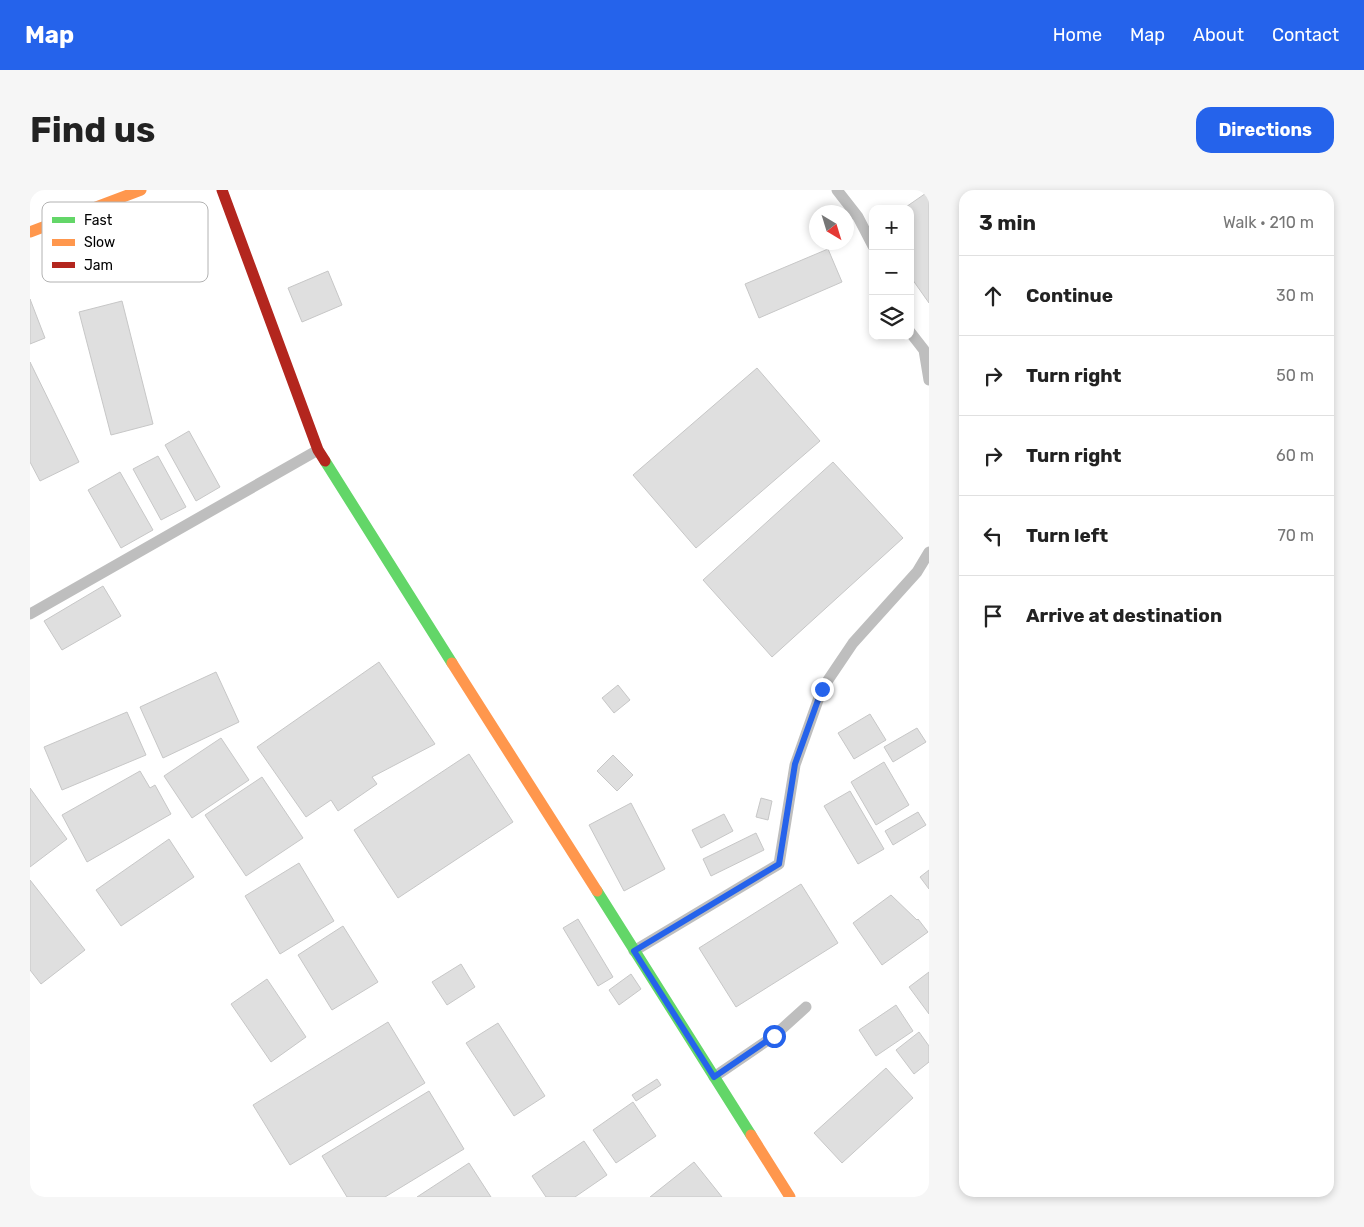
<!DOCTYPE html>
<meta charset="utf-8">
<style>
body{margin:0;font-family:Rubik,sans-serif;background:#f6f6f6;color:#222}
.controls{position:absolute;right:15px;top:15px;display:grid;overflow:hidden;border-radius:10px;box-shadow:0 2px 8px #0003}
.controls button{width:45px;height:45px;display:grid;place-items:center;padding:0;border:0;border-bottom:1px solid #e0e0e0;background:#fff;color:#222;font:25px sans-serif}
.compass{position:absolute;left:779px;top:15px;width:45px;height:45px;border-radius:50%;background:#fff;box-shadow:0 2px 8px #0003;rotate:142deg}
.stop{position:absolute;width:15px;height:15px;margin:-11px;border:4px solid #2563eb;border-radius:50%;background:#fff}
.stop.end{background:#2563eb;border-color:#fff;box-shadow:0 1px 5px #0008}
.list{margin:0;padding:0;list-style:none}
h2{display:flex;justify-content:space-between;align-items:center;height:65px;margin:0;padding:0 20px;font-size:21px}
h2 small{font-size:16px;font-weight:400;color:#767676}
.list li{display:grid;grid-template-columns:32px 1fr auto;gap:15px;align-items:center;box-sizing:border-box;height:80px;padding:0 20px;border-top:1px solid #e0e0e0}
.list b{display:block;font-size:19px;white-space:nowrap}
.list em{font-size:16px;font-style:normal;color:#767676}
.icon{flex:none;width:28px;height:28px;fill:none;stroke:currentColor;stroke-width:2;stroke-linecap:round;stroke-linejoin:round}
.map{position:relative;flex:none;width:899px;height:1007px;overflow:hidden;border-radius:15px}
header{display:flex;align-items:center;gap:30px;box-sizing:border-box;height:70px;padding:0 25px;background:#2563eb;color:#fff}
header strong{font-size:24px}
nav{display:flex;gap:28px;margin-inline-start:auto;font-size:18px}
.intro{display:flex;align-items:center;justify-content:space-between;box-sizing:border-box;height:120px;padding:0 30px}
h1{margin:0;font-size:35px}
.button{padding:12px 22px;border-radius:15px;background:#2563eb;color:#fff;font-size:18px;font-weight:700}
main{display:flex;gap:30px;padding:0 30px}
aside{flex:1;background:#fff;border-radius:15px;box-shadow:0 2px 8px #0003}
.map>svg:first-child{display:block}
.building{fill:#dfdfdf;stroke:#c7c7c7}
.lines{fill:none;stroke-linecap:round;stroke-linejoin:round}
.lane{stroke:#bebebe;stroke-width:11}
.fast{stroke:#63d668;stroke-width:11}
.slow{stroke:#ff974d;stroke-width:11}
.jam{stroke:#b3261e;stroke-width:11}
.route{stroke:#2563eb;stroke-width:6}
.key{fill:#fff;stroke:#b2b2b2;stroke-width:1}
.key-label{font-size:14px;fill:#000}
</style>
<header>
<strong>Map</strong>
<nav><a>Home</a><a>Map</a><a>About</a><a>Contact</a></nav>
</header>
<div class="intro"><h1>Find us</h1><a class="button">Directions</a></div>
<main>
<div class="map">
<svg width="899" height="1007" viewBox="0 0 899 1007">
<rect width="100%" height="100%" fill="#fff"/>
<!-- building -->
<path class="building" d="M899,1V113L880,86V19H873Z
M798,59L812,92L729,128L715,94Z
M298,81L312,115L272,132L258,98Z
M0,109L15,148L0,154Z
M92,111L123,234L81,245L49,122Z
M0,172L49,272L10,291L0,272Z
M727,178L790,251L666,358L603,285Z
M159,241L190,297L166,311L135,255Z
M128,266L156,317L131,330L103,279Z
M803,272L873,348L742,467L673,390Z
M90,282L123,340L91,358L58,300Z
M73,396L91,426L32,460L14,431Z
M349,472L405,554L342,587L347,594L308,621L301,610L276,627L227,557Z
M186,482L209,532L133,568L110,517Z
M588,495L600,510L584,523L572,508Z
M97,522L116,565L32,600L14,557Z
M840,524L856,550L824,569L808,543Z
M887,538L896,552L863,572L854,557Z
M191,548L219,590L162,628L134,586Z
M439,564L483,632L368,708L324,640Z
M583,565L603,585L587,601L567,581Z
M854,572L879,615L846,635L821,592Z
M110,581L120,598L125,595L141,624L57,672L32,625Z
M232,587L273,648L216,686L175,625Z
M0,598L37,649L0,677Z
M820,601L854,659L828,674L794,616Z
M731,608L742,611L738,630L726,627Z
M601,613L635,679L594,701L559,635Z
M888,622L896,635L863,655L855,641Z
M694,624L703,641L671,658L662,640Z
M726,643L734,660L681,686L673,669Z
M139,649L164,687L91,736L66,700Z
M269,673L304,731L250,764L215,706Z
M899,680V699L890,687Z
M0,690L55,760L11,794L0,780Z
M771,694L808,753L706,817L669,758Z
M861,705L887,730L888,729L898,742L852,775L823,733Z
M548,729L583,787L568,796L533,738Z
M313,736L348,792L302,820L268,765Z
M431,774L445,797L417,815L402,792Z
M899,782V824L879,797Z
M601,784L611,799L589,815L579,800Z
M237,789L276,847L241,872L201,814Z
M866,815L883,841L846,866L829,840Z
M358,832L395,893L260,975L223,915Z
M468,833L515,906L484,926L436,853Z
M889,842L899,856V872L884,884L866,860Z
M856,878L883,908L812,973L784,943Z
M627,889L631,895L606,911L602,905Z
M399,901L434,959L355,1007H317L292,966Z
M603,912L626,946L586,973L563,940Z
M554,951L577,985L545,1007H516L502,986Z
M664,972L692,1007H620Z
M439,973L461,1007H387Z"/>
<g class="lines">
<!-- lane -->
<path class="lane" d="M807,0L828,27L843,56
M880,142L894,160L899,190
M0,424L288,260
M604,761L749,674L765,575L792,499L823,453L887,382L899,362
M684,887L744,846L776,817"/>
<!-- fast -->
<path class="fast" d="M295,271L422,473
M567,701L721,945"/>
<!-- slow -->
<path class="slow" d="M0,42L111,0
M422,473L567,701
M721,945L760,1007"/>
<!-- jam -->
<path class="jam" d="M192,0L288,260L295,271"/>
</g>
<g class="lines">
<!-- route -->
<path class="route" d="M744,846L684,887L604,761L749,674L765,574L792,499"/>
</g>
<!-- legend -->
<rect x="12" y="12" width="166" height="80" rx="8" class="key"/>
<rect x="22" y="27" width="23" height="6" fill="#63d668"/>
<rect x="22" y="49" width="23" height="7" fill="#ff974d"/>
<rect x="22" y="72" width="23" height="6" fill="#b3261e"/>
<g class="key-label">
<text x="54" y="35">Fast</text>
<text x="54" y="57">Slow</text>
<text x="54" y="80">Jam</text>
</g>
</svg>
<div class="controls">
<button>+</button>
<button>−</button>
<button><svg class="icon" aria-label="layers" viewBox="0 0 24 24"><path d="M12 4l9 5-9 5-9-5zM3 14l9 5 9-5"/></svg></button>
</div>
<svg class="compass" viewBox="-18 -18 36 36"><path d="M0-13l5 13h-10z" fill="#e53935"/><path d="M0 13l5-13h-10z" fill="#767676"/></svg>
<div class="stop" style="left:744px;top:846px"></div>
<div class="stop end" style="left:792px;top:499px"></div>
</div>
<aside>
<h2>3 min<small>Walk · 210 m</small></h2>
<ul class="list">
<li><svg class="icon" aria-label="ahead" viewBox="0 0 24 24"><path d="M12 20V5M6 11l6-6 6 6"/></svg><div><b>Continue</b></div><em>30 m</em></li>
<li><svg class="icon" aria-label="right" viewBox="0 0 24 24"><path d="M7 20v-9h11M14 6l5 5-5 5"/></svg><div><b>Turn right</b></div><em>50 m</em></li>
<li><svg class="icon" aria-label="right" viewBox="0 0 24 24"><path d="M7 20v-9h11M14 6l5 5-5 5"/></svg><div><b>Turn right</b></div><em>60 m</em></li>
<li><svg class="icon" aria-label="left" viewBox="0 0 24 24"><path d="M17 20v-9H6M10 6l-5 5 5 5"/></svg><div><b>Turn left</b></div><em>70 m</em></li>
<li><svg class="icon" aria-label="arrive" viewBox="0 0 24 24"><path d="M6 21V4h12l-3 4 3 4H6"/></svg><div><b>Arrive at destination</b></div></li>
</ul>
</aside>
</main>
